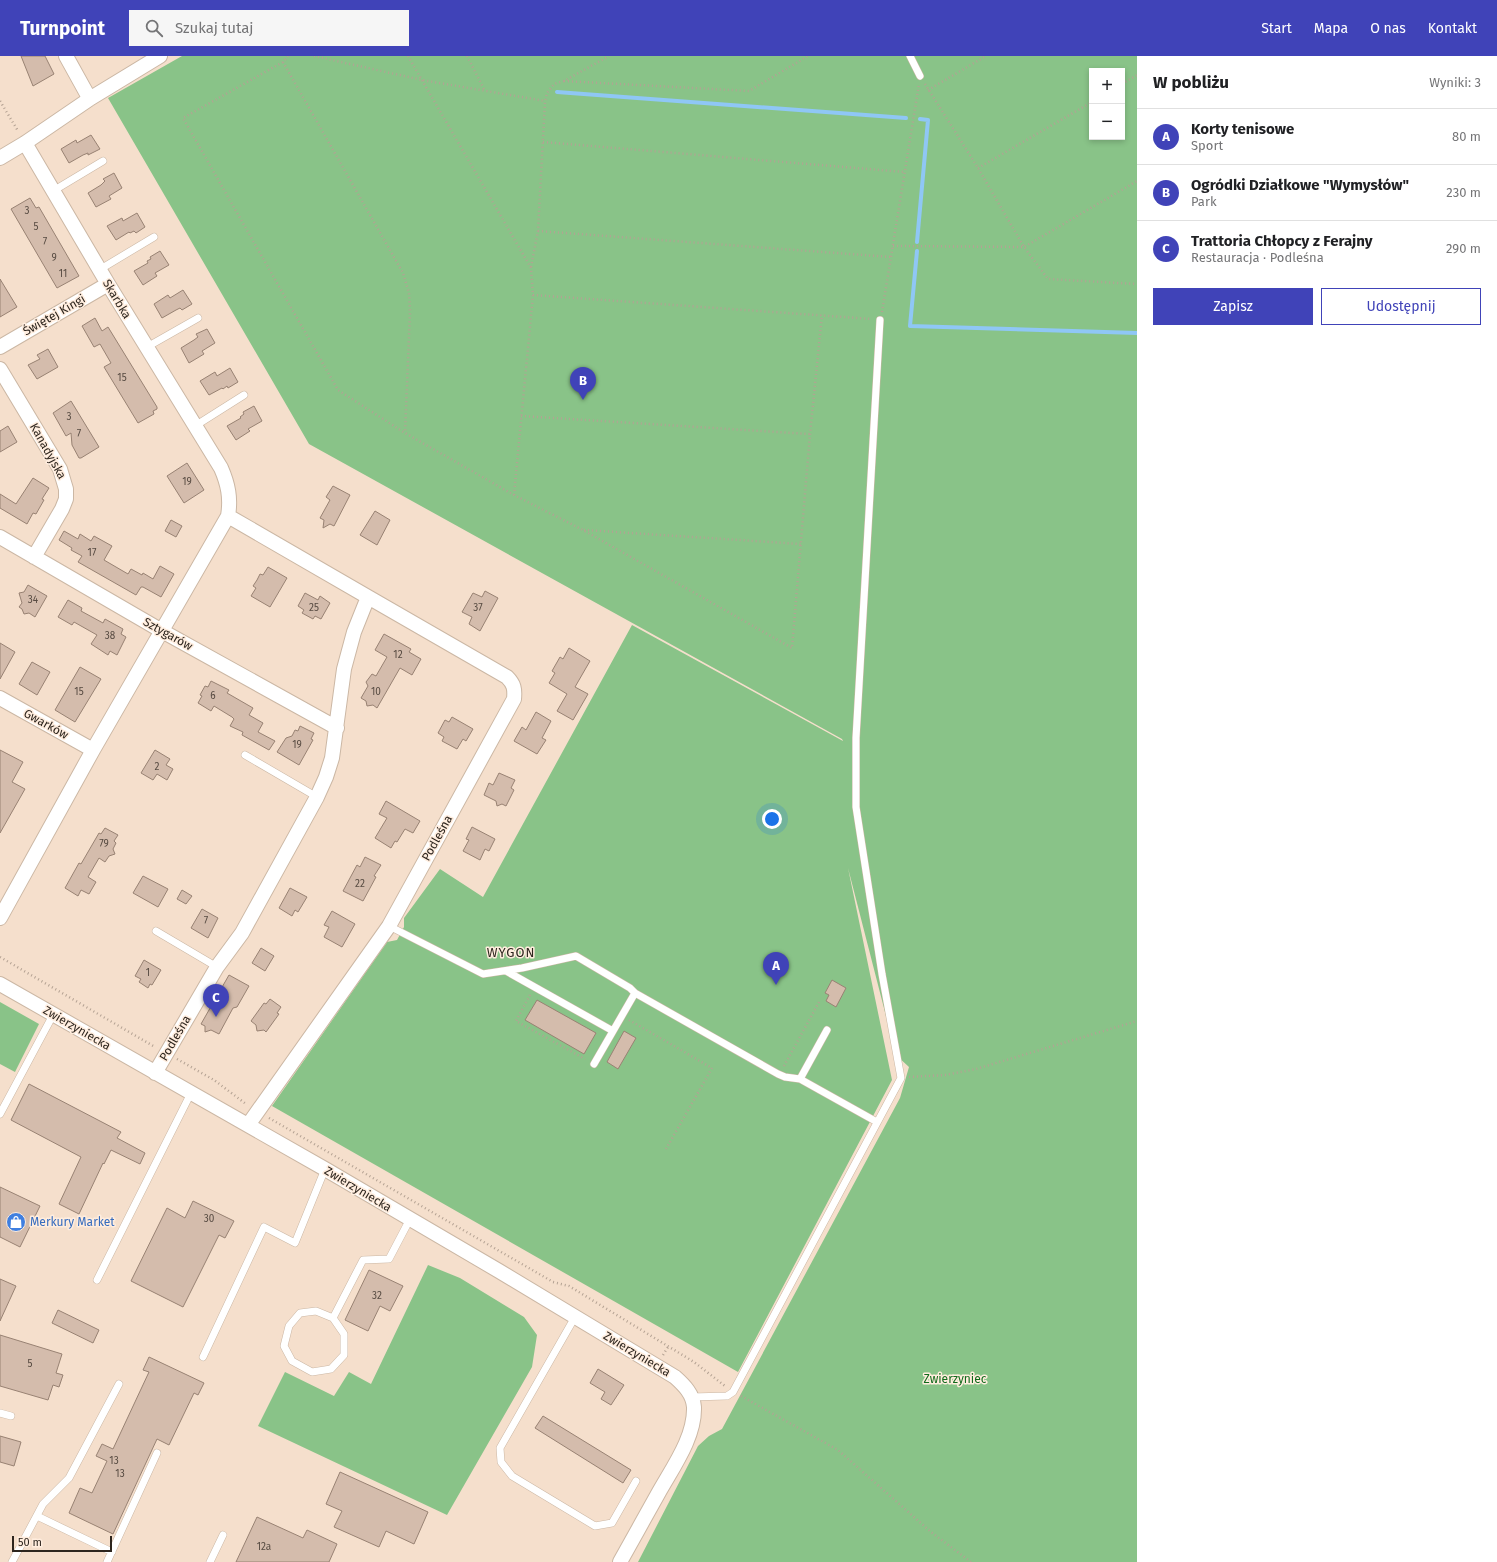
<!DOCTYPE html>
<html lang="pl">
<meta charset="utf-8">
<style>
body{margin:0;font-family:"Fira Sans",sans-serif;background:#f6f6f6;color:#202124}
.controls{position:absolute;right:12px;top:12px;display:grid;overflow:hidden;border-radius:0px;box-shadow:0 2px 6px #0003}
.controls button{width:36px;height:36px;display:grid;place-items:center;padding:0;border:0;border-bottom:1px solid #e0e0e0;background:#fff;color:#202124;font:20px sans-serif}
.scale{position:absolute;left:12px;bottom:10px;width:100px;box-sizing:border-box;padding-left:4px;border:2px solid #2d251e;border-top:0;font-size:11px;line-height:14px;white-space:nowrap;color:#2d251e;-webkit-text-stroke:3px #ffedde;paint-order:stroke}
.you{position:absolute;left:772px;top:763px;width:14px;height:14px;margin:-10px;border:3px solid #fff;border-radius:50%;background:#1a73e8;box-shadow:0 0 0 6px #1a73e833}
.badge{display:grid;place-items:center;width:26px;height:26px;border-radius:50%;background:#4043b8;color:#fff;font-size:13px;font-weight:700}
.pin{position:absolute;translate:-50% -33px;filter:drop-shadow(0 1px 2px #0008)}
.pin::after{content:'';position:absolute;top:21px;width:14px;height:12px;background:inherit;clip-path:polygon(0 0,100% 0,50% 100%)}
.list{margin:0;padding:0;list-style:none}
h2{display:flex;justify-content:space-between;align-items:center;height:52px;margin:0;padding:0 16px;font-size:17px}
h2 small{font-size:13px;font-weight:400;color:#757577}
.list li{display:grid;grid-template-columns:26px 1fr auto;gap:12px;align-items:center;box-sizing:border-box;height:56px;padding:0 16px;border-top:1px solid #e0e0e0}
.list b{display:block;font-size:15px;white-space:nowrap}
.list p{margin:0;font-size:13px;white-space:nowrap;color:#757577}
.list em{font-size:13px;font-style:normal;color:#757577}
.actions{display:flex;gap:8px;padding:12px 16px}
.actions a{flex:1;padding:9px 0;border:1px solid #4043b8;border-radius:0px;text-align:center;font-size:14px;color:#4043b8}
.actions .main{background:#4043b8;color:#fff}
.icon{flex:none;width:22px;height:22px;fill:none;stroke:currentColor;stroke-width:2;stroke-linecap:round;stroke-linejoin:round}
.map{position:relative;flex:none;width:1137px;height:1506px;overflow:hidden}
header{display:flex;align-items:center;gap:24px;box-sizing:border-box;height:56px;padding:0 20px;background:#4043b8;color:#fff}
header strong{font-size:19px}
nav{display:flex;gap:22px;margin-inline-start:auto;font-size:14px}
.search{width:280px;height:36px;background:#f6f6f6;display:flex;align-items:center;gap:10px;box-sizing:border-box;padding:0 14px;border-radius:0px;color:#757577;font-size:15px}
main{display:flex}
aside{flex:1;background:#fff}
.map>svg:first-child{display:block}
.green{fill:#89c388;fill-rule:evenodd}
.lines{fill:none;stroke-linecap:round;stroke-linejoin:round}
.stream{stroke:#8fc7f5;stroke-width:4}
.building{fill:#d4bcac;stroke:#988273}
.service-casing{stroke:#cbb7a4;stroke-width:8}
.minor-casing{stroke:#cbb7a4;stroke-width:16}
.path{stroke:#b4a293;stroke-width:2.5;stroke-dasharray:1 3;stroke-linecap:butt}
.service{stroke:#fff;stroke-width:7}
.minor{stroke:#fff;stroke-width:14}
.labels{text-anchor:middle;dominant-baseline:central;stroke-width:3;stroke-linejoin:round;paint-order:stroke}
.number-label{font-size:10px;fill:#574b42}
.street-label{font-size:12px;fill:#2d251e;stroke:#ffedde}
.shop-label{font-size:12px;fill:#366cbe;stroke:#ffedde;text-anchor:start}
.park-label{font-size:12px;fill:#116a1b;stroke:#ffedde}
.neighbourhood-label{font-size:13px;letter-spacing:1px;fill:#2d251e;stroke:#ffedde}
</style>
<header>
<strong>Turnpoint</strong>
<div class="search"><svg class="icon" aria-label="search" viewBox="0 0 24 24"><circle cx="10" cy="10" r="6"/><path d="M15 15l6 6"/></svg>Szukaj tutaj</div>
<nav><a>Start</a><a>Mapa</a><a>O nas</a><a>Kontakt</a></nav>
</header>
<main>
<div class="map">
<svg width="1137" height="1506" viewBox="0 0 1137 1506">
<rect width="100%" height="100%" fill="#f5dfcc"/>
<!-- green -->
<path class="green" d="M182,0H1137V1506H638L698,1390L709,1380L722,1373L900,1042L909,1011L896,999L848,812L892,1024L738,1316L272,1050L387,886L397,884L404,871V862L440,813L483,841L632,569L843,685L842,683L309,388L108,42ZM1092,15H1122V81H1092Z
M0,946L39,968L15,1016L0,1008Z
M428,1209L460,1222L524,1261L537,1279L532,1311L447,1459L258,1370L285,1316L334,1340L349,1316L371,1328Z"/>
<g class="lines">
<!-- stream -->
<path class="stream" d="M557,36L906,62
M917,186L928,64L920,63
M917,195L910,270L1137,277"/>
</g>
<!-- building -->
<path class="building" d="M21,0H45L54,18L33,30Z
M91,79L100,93L88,99V97L83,99L69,107L61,93L76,84L77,87Z
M114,117L122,132L109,140L111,143L96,151L88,137L101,129L105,125L103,123Z
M30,142L36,152L39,151L79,220L57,232L11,153Z
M137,157L145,171L136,177L134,175L130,177L129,176L116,184L107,170L122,162L123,165Z
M160,195L169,209L155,217L157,220L143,229L134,215L148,207L147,205L151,203L150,201Z
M0,223L17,251L0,261Z
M183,234L192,248L182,254L180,252L176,254L162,262L154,248L168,239L170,242Z
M95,262L102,275L108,271L157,351V353L153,355L154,358L138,367L104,311L111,307L100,288L94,291L82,270Z
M207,273L215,287L202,295L204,298L189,307L181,292L194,284L198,281L196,278Z
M48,293L58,311L37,323L28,309L40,303L37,299Z
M230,312L238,326L228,332L227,330L223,333L222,332L209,339L200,325L215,316L217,320Z
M71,345L99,391L81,402H79L72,389L71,377L66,380L53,357Z
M254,350L262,365L248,373L250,375L236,384L227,370L241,362L240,361L244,358L243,356Z
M8,370L17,386L0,396V375Z
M187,407L204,434L184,447L167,420Z
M33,422L49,432L42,443L44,444L36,458L33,457L27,468L0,452V438L16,448Z
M333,430L350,439L334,470L330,468L323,472L324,464L320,462L330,444L326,441Z
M375,455L390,464L377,489L360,479Z
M171,464L182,470L176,481L165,475Z
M64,475L78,483L80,478L91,485L94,480L112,490L104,504L128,518L131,513L142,519L143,517L153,523L160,510L174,518L161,541L143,531H141L136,539L78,506L82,500L71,494L72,492L59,484Z
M268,511L287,522L270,551L251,540L256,532L253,530L257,524L260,518L263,519Z
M28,529L47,540L35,561L29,557L24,558L22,553L19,551L22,547L19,537L24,536Z
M485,535L498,542L480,575L469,568L472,561L462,556L473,537L482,541Z
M305,537L318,544L320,540L330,547L321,563L315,560L313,563L302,557L304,554L298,550Z
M68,544L82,552L81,555L103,567L105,563L123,573L121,578L126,581L117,599L110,595L108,599L91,588L97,579L74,566L72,569L58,561Z
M384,578L411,593L409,596L421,603L412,619L400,612L377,652L373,649L367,650L366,645L361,642L368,630L366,626L372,618L376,620L387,601L375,594Z
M0,587L15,596L0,623Z
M569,592L590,605L575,631L588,638L573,664L557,655L567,638L549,627L555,617L552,615L560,601L563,603Z
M32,606L50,616L37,639L19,628Z
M80,611L101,623L75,666L55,654Z
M211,625L229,634L227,637L253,652L249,659L263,667L258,676L275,685L269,694L242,679L243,676L230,670L234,663L232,661L214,650L211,655L198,647L202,640L200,639L205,630L208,631Z
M536,656L551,665L542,682L546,684L537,698L514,685L522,671L526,674Z
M452,661L473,673L466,685L463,683L457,693L442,685L444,681L438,677L445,664L449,666Z
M300,670L314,677L311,683L313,684L299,709L277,696L286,682L292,680L295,674L298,675Z
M0,694L23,706L12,726L25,733L0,777Z
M155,694L170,703L166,709L173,713L167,724L157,718L153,724L141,717Z
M499,717L515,724L511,732L514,734L506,750L502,748L497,750L496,745L484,739L489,727L493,729Z
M386,745L420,765L413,777L405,773L397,786L395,785L391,792L375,782L387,762L379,758Z
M472,771L495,783L489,795L485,793L480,804L463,795L469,784L466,783Z
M105,772L118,779L114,785L116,787L113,793L115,798L109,800L105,806L99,802L88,821L96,826L89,838L81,834L78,840L65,832L79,807L81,808L99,777L101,778Z
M365,801L381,809L374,820L376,821L363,845L343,835L357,809L360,811Z
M143,820L168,833L158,851L133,837Z
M290,832L307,841L298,856L295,854L292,860L279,852Z
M182,834L192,840L186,848L177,843Z
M202,853L218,862L208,882L191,872Z
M332,855L355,868L342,891L324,881L329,871L324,869Z
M261,892L274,900L265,915L252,907Z
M144,904L161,914L152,929L150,928L148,932L139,926L141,923L135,920Z
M229,919L249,930L237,951L233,952L219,978L211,974L205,976V970L201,968Z
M832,924L846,932L836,951L826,945L829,939L825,937Z
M270,943L281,951L277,957L279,958L266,976L264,974L257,975L256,969L251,965L264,947L266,948Z
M537,944L596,977L584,998L525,964Z
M624,975L636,982L618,1013L607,1006Z
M29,1028L121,1076L117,1082L145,1097L140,1108L111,1094L104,1108L103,1107L79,1158L59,1148L81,1101L11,1064Z
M0,1131L40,1150L20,1191L0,1181Z
M193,1145L234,1165L225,1182L219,1179L183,1251L131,1225L167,1152L185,1162Z
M369,1214L403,1230L390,1255L380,1250L368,1275L345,1264Z
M0,1223L16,1230L0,1265Z
M58,1254L99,1274L93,1287L52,1267Z
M0,1279L62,1298L56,1317L63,1319L59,1331L53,1329L48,1344L0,1330Z
M149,1301L204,1327L198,1339L194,1337L169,1389L157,1383L113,1478L69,1457L80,1432L92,1437L107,1405L96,1400L102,1388L113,1393L149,1316L143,1314Z
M598,1313L624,1329L611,1349L601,1343L605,1336L590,1327Z
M543,1360L631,1414L623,1427L535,1372Z
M0,1380L21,1386L14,1410L0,1406Z
M340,1416L428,1456L414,1488L386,1475L379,1491L334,1471L342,1455L326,1448Z
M257,1461L303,1482L307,1474L337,1488L329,1506H236Z"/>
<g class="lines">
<!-- service casing -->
<g class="service-casing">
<path id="service" d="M910,0L920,20
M53,135L103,105
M99,214L154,181
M147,291L198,262
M195,370L244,339
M245,699L317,741
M389,870L483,918L522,912L576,900L630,932L635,937L594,1008
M156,875L217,911
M506,915L613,975
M635,937L778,1018L785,1021L800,1023L827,974
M800,1023L877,1066
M0,1058L53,959
M97,1224L191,1037
M575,1261L500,1392L501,1406L512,1420L595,1470L612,1467L636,1425
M333,1262L344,1278V1299L331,1313L312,1316L292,1305L284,1290L289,1270L300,1257L316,1255L333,1262L363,1204L389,1203L410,1163
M203,1301L264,1171L295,1187L325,1113
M692,1341L727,1340L733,1336L901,1022L882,918L856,751V682L880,264
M0,1357L11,1360
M37,1460L112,1496
M12,1506L43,1448L69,1422L119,1328
M107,1506L157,1397
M210,1506L223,1479"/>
</g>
<!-- minor casing -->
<g class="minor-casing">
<path id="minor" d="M66,0L87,38L91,42
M0,102L25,87L91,42L160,0
M0,291L108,228
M0,313L60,413L66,433V443L62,453L34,501
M0,481L162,575L337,672
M0,642L93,694
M0,862L93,694L228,460C231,442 228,428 221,412L108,228L25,87
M0,928L325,1113L499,1215L675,1321C684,1329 693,1338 694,1351C695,1381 673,1411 659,1436C646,1459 633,1483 620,1506
M155,1017L217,911L242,877L317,741L326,721L332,702L344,613L354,576L368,541L228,460
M248,1069L389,870L514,643C515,633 514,628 507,621L368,541"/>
</g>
<!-- path -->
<path class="path" d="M288,0L283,6L183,62L338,334L405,377L514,439L583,474L792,592L810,378L822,259
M314,0L422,24L545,45
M408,0L531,212L533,239L514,439
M467,0L485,35
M283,6L403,217L409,237L410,256L405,377
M564,25L749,35L808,0
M925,28L978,112L1024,191L1048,223L1137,228
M1122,28L1137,19
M928,34L986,0
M0,45L18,75
M543,86L904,116
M978,112L1092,46
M538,175L891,201
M893,190L1024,191L1137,125
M531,211L538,175L545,45L547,37L554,28L564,25L609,0
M533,239L872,263
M882,256L919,28
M521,360L810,378
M584,474L801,488
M0,901L155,991
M530,939L516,965L585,1003
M629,964L712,1012L666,1093
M177,1003L214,1024L246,1048
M784,1010L819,946
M909,1021L945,1019L976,1013L1137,965
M269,1062L553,1226L569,1230L694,1306L725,1330
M663,1299L668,1291
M741,1340L838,1394L931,1476L971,1506"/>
<!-- service -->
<use href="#service" class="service"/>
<!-- minor -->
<use href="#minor" class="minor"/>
</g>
<!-- icons -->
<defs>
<g id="shop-disc" transform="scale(1)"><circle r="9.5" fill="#3f7fe0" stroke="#ffedde"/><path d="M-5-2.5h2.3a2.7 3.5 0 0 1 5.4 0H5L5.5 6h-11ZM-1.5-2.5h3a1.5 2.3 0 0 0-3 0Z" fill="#fff"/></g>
</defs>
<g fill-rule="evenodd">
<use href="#shop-disc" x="16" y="1166"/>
</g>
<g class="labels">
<!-- number labels -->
<g class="number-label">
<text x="27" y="155">3</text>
<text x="36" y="171">5</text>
<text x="45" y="186">7</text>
<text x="54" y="202">9</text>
<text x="63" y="218">11</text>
<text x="122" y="322">15</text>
<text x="69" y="361">3</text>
<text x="79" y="378">7</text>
<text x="187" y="426">19</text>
<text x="92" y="497">17</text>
<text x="33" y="544">34</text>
<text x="314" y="552">25</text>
<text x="478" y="552">37</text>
<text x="110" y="580">38</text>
<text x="398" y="599">12</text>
<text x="79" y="636">15</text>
<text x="376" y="636">10</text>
<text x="213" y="640">6</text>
<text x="297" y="689">19</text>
<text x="157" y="711">2</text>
<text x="104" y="788">79</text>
<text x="360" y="828">22</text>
<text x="206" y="865">7</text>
<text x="148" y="917">1</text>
<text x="209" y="1163">30</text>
<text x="377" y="1240">32</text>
<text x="30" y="1308">5</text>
<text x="114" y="1405">13</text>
<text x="120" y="1418">13</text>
<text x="264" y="1491">12a</text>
</g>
<!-- street labels -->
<g class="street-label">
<text transform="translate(117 243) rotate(59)">Skarbka</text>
<text transform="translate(54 259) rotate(-30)">Świętej Kingi</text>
<text transform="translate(48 395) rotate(61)">Kanadyjska</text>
<text transform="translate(168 578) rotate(29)">Sztygarów</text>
<text transform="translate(46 668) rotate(29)">Gwarków</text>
<text transform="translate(437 782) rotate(-61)">Podleśna</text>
<text transform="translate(77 972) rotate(30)">Zwierzyniecka</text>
<text transform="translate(175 982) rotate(-60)">Podleśna</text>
<text transform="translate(358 1133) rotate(31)">Zwierzyniecka</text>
<text transform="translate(637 1298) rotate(31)">Zwierzyniecka</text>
</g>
<!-- shop labels -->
<g class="shop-label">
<text x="30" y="1166">Merkury Market</text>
</g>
<!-- park labels -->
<g class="park-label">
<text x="955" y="1323">Zwierzyniec</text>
</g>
<!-- neighbourhood labels -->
<g class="neighbourhood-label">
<text x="511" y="896">WYGON</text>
</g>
</g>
</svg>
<div class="controls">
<button>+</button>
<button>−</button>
</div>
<div class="scale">50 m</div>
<div class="you"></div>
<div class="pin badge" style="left:776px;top:929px">A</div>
<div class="pin badge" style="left:583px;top:344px">B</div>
<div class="pin badge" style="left:216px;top:961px">C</div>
</div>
<aside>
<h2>W pobliżu<small>Wyniki: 3</small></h2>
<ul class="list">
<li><span class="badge">A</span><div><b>Korty tenisowe</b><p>Sport</p></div><em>80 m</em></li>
<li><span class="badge">B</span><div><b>Ogródki Działkowe &quot;Wymysłów&quot;</b><p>Park</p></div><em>230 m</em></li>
<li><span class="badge">C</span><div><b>Trattoria Chłopcy z Ferajny</b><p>Restauracja · Podleśna</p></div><em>290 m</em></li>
</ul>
<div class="actions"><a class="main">Zapisz</a><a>Udostępnij</a></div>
</aside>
</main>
